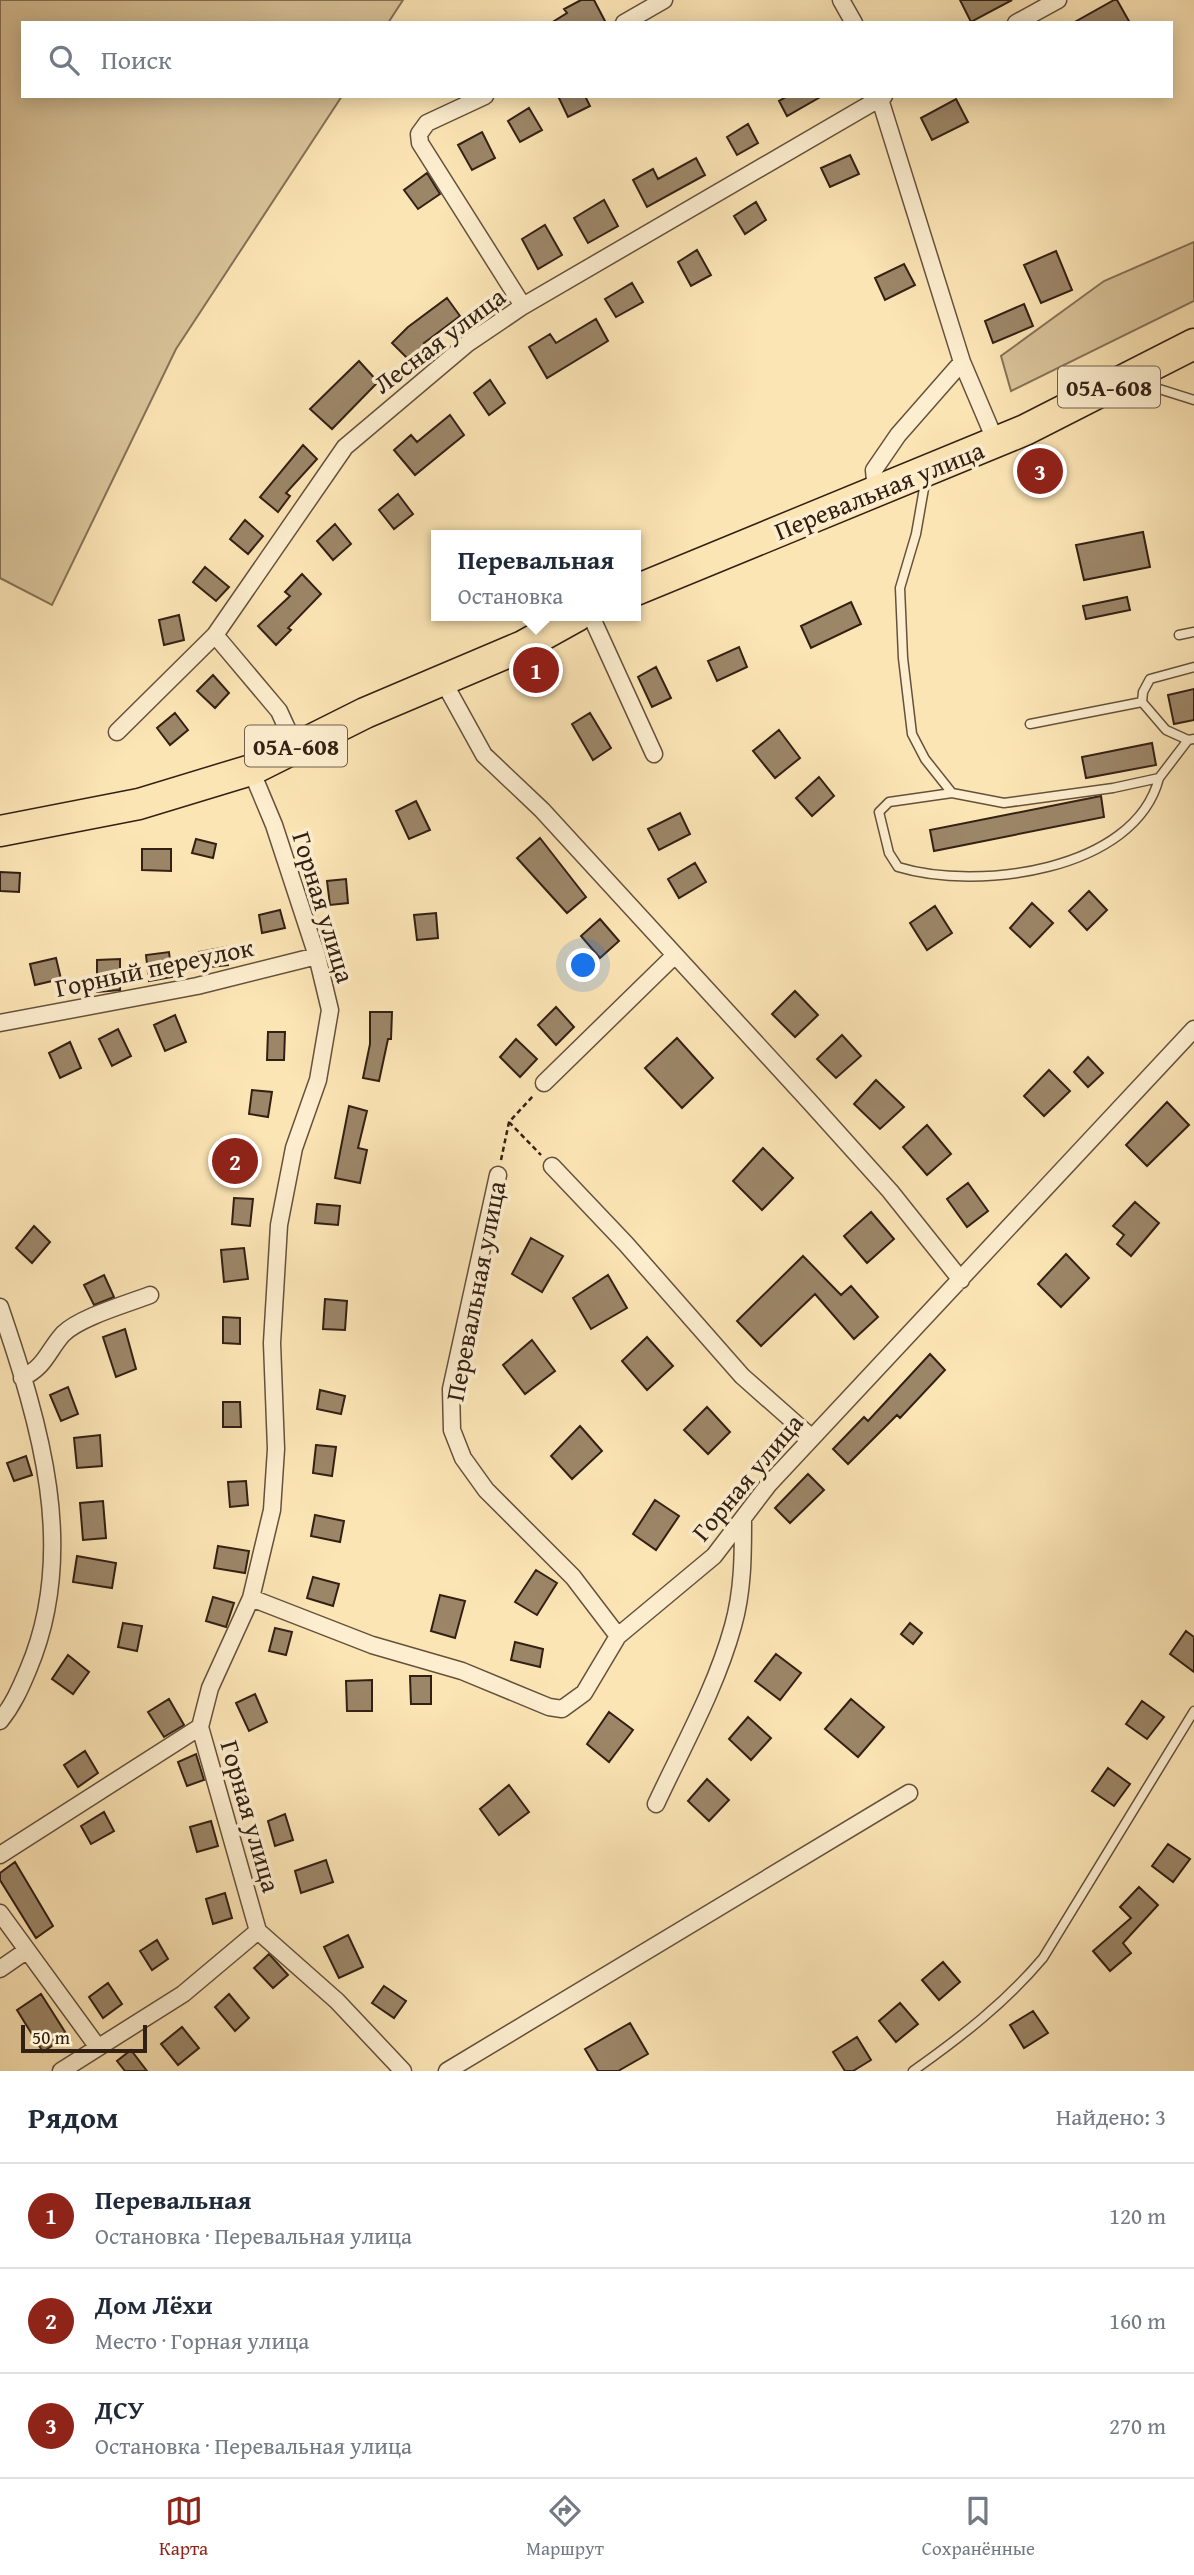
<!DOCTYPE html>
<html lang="ru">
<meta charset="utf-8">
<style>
body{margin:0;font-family:"Gentium Book Plus",serif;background:#f2f2f3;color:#1f2937}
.scale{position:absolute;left:21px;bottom:18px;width:126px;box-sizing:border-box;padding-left:7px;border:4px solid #332014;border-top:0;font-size:19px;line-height:24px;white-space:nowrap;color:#332014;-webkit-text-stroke:5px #fdeecf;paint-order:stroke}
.you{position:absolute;left:584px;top:966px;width:24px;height:24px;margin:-18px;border:5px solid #fff;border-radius:50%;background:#1a73e8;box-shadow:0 0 0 10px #1a73e833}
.badge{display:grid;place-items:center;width:46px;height:46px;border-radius:50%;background:#8f2418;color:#fff;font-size:23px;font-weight:700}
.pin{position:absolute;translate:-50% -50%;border:4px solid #fff;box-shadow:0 2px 7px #0006}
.popup{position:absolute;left:431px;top:530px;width:210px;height:91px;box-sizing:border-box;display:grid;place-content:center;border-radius:0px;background:#fff;filter:drop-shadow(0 2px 5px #0005);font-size:23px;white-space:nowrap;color:#747a83}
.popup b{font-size:26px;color:#1f2937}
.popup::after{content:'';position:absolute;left:50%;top:100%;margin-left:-14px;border:14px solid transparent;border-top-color:#fff}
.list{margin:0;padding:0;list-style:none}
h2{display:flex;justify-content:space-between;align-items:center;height:91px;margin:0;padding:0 28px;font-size:30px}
h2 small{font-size:23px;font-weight:400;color:#747a83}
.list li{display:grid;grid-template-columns:46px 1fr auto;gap:21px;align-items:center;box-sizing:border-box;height:105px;padding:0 28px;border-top:2px solid #e0e1e3}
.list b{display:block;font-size:26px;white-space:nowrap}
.list p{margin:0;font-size:23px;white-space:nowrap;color:#747a83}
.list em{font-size:23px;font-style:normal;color:#747a83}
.icon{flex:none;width:38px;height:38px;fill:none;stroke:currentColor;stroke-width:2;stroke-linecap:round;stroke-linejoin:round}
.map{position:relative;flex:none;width:1194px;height:2071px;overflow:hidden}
.search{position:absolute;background:#fff;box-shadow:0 4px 18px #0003;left:21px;right:21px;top:21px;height:77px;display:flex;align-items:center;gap:18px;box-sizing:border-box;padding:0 24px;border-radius:0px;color:#747a83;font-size:26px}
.sheet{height:406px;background:#fff}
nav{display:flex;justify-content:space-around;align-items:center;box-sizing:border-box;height:98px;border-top:2px solid #e0e1e3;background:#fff;font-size:19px;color:#747a83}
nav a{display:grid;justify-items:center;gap:4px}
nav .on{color:#8f2418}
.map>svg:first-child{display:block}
.green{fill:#dac49a;stroke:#867257;stroke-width:2}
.building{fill:#9c8668;stroke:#332014;stroke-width:2}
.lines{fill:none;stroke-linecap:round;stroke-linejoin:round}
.lane-casing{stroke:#65513c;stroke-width:11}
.street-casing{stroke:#65513c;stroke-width:19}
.highway-casing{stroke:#332014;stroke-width:33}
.path{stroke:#332014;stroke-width:2.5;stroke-dasharray:5 3.5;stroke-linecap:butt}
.lane{stroke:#fdeecf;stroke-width:8}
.street{stroke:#fdeecf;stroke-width:16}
.highway{stroke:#fce5b5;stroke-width:30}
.labels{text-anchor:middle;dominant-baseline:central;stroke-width:7;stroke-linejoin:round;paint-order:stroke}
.shield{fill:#fdeecf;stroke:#705e4c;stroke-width:2}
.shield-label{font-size:24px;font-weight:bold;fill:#332014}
.street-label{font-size:26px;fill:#332014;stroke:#fdeecf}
</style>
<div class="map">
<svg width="1194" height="2071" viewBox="0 0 1194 2071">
<rect width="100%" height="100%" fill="#fce5b5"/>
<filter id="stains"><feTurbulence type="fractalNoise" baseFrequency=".00286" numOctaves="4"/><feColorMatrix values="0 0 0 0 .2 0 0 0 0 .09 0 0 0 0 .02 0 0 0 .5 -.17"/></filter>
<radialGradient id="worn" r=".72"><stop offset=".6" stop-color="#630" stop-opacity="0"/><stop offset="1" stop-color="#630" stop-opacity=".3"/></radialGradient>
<!-- green -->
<path class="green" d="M0,0H403L388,23H23V96H342L176,349L52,605L0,578Z
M1194,242V301L1011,391L1001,356L1104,281Z"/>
<!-- building -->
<path class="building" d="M581,0H594L606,23H551L567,13L564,9Z
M960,0H1012L971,22Z
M1114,0H1117L1130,23H1073Z
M558,96H585L590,106L568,117Z
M788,96H822L787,116L779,101Z
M956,99L968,122L932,140L921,118Z
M529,108L542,130L520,142L508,121Z
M748,124L758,143L737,155L727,137Z
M482,132L495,158L472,170L458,145Z
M850,155L859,174L830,187L821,168Z
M696,158L705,175L647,207L633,180L653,169L658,179Z
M427,173L440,194L418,209L404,190Z
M604,200L618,226L588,243L574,218Z
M756,202L766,220L745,234L734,216Z
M545,225L562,255L538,269L522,239Z
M697,250L711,275L691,286L678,262Z
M1056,251L1072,290L1041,303L1024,265Z
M904,264L915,285L885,300L875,278Z
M632,283L643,302L616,317L605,299Z
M447,298L460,316L424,343L427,346L410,361L392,343L408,327Z
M1024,304L1033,326L993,343L985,321Z
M596,319L608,341L547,378L529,347L550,334L556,343Z
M359,361L378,382L332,429L310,409Z
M490,380L505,403L489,415L474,393Z
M450,415L464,435L415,475L394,450L411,435L417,442Z
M303,445L317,459L286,493L290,496L278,512L260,497Z
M398,494L413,514L394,529L379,510Z
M245,520L263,536L248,554L230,539Z
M335,524L351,544L333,560L317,541Z
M1143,532L1150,567L1084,580L1076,545Z
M205,567L229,587L216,601L193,582Z
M302,574L321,594L288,628L291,630L276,645L258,626L290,596L285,592Z
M1127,597L1130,610L1086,619L1083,606Z
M851,602L861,624L811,648L801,626Z
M179,615L184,640L164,645L159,620Z
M739,647L747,667L717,681L708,661Z
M656,667L671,698L652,707L638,677Z
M213,675L229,693L215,708L197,691Z
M1194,689V720L1174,724L1168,695Z
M175,713L188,730L170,745L157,728Z
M590,713L611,748L593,760L572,724Z
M779,730L800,758L775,778L753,751Z
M1152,743L1156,765L1086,778L1082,757Z
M819,777L834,796L812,816L796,798Z
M1101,796L1104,817L934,851L930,830Z
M416,801L430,830L409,839L396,811Z
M680,813L690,834L659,850L648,829Z
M540,838L586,897L567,913L517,858Z
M196,839L216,844L213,858L192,853Z
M142,849H171V871L142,870Z
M695,863L706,882L679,898L668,879Z
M0,872L20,873L19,892L0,891Z
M346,879L348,903L330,905L327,881Z
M1089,891L1107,910L1087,930L1069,911Z
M1032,903L1053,923L1030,947L1010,928Z
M935,906L952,933L927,950L910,923Z
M280,910L285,928L262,933L259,915Z
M436,913L438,938L417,940L414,915Z
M600,919L619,941L600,958L581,936Z
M226,947L228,965L201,968L199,952Z
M169,952L172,977L149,981L146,955Z
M56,958L61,979L35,985L30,964Z
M120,959V990L97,992V960Z
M795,991L818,1015L795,1037L772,1014Z
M556,1007L574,1027L556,1045L538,1025Z
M370,1012H392L391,1039H388L379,1081L363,1078L370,1044Z
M175,1015L186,1042L165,1051L154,1025Z
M118,1029L131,1056L112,1066L99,1039Z
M268,1032H285L284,1060H267Z
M842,1035L861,1056L836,1078L817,1059Z
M677,1038L713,1078L682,1108L645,1068Z
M516,1039L537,1059L520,1077L500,1057Z
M70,1042L81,1068L60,1078L49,1053Z
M1088,1057L1103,1073L1088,1087L1074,1072Z
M1049,1070L1070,1091L1044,1116L1024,1096Z
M876,1080L904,1107L880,1129L854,1104Z
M252,1090L272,1092L268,1117L249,1114Z
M1167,1102L1189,1125L1147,1166L1126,1145Z
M349,1106L367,1111L358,1148L367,1150L360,1183L335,1178Z
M927,1125L951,1154L927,1175L903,1147Z
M763,1148L793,1178L762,1210L733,1181Z
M221,1149L252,1152L249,1174L219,1170Z
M968,1183L988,1211L967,1227L947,1199Z
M234,1198L253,1199L250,1226L232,1224Z
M1135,1202L1159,1223L1131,1256L1117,1244L1124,1235L1113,1226Z
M317,1204L340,1206L338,1225L315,1223Z
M871,1212L894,1239L867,1263L844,1236Z
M34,1226L50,1242L32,1263L16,1248Z
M531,1238L563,1256L542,1292L512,1274Z
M244,1248L248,1279L224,1282L221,1250Z
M1066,1254L1089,1278L1061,1307L1038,1284Z
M803,1256L841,1295L851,1286L878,1317L854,1339L815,1294L761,1346L737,1321Z
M104,1275L114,1297L94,1305L84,1285Z
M608,1275L627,1308L591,1329L573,1298Z
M325,1299L347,1301L345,1330L323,1329Z
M223,1317L240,1318V1344L223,1343Z
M125,1329L136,1369L116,1377L103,1337Z
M647,1337L673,1366L647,1390L622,1361Z
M532,1340L555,1371L525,1394L503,1365Z
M930,1354L945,1370L900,1418L897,1415L848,1464L833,1449L864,1417L868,1421Z
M68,1387L78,1414L61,1421L50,1395Z
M320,1390L345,1396L341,1414L317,1409Z
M223,1402H240L241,1427H223Z
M707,1407L730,1432L708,1454L684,1430Z
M580,1426L602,1451L572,1479L551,1456Z
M100,1435L102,1466L77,1468L74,1438Z
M316,1445L336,1447L332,1476L313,1473Z
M26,1456L32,1475L14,1481L7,1463Z
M808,1474L824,1490L790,1523L775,1508Z
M246,1481L248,1505L230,1507L228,1482Z
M655,1500L679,1516L656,1550L633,1534Z
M103,1501L106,1538L83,1540L80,1503Z
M315,1515L344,1521L340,1542L311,1536Z
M218,1546L249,1551L245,1573L214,1568Z
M77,1556L116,1563L112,1588L73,1582Z
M536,1570L557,1583L537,1615L515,1602Z
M313,1577L339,1584L333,1606L307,1598Z
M440,1595L465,1601L455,1638L431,1631Z
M213,1597L234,1603L226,1627L206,1621Z
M123,1623L142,1626L137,1651L118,1647Z
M910,1623L922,1633L913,1644L901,1634Z
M275,1628L292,1632L286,1655L269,1651Z
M1186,1631L1194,1637V1672L1170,1654Z
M515,1642L543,1649L540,1667L511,1660Z
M776,1654L801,1673L780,1700L755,1681Z
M68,1655L89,1672L73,1694L52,1679Z
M410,1676H431V1704H411Z
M372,1680V1711H347L346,1681Z
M255,1694L267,1722L249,1731L236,1703Z
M169,1699L184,1725L164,1737L148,1712Z
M851,1699L884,1727L858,1757L825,1729Z
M1142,1701L1164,1717L1147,1739L1126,1724Z
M609,1712L633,1730L609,1762L587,1744Z
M748,1717L771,1738L751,1760L729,1739Z
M85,1751L98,1773L78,1787L64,1765Z
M196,1754L204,1780L187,1786L178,1762Z
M1108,1768L1130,1784L1114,1806L1092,1791Z
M707,1779L729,1800L709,1821L688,1801Z
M509,1785L529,1812L499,1835L480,1809Z
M104,1812L114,1831L91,1844L81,1826Z
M285,1814L293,1840L275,1846L268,1821Z
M211,1821L218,1846L197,1852L190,1827Z
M1168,1844L1190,1859L1173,1882L1152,1866Z
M326,1860L333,1882L301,1893L295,1871Z
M15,1862L53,1926L36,1938L0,1880V1873Z
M1139,1887L1158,1905L1123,1943L1131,1953L1110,1971L1093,1951L1131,1918L1120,1907Z
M225,1893L232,1918L213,1924L206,1899Z
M348,1935L363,1967L339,1978L324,1947Z
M157,1940L168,1959L152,1970L140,1951Z
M269,1954L288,1975L273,1988L254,1968Z
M943,1962L960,1982L939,2000L922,1980Z
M108,1983L122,2004L103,2018L89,1997Z
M384,1986L406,2001L394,2018L372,2003Z
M41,1994L67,2035L43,2052L17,2010Z
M229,1994L249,2018L235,2031L215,2007Z
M900,2003L918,2024L896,2042L879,2021Z
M1033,2011L1048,2033L1024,2048L1010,2025Z
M630,2023L648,2054L618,2071H598L585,2049Z
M182,2027L199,2048L178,2065L161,2044Z
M857,2037L871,2060L853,2071H845L833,2052Z
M131,2050L147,2071H125L117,2061Z"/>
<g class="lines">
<!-- lane casing -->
<g class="lane-casing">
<path id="lane" d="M1137,382L1194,400
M926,477L916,534L900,588L903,658L912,734L925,759L952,793L1004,803L1113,788L1159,778L1188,740L1194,739
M1179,635L1194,632
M1142,702L1143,692L1150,679L1194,667
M1030,724L1142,702L1166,730L1188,740
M952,793L889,802L879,812L889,853L898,867C976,891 1135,872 1159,778
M913,2071C961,2037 1005,2003 1043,1958L1194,1711"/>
</g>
<!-- street casing -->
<g class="street-casing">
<path id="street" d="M841,0L854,23
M624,23L664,0
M1016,23L1058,0
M485,96L427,123L419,134L420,143L523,306
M879,96L962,362L996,442
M876,491L874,470L898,435L962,362
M591,616L654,754
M215,635L279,711L295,746
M442,679L484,755L542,810L810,1102L890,1191L961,1280
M117,732L215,635L345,447L467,344L523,306L884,96
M251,770L274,825L317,956L330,1010L318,1080L294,1148L279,1225L272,1343L276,1449L272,1510L251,1598L210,1688L200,1727L258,1931L337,2001L403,2071
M0,1023L197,986L317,956
M544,1083L675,955
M552,1166L626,1244L742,1376L811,1437
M498,1175L451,1389L452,1430L463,1458L486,1490L573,1577L618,1636
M0,1307C40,1424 79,1551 28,1670C20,1689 13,1705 0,1721
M22,1378C46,1366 47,1352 63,1334C80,1317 127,1304 150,1295
M251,1598L372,1645L462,1671L549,1707L562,1709L584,1693L618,1636L714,1556L769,1484L1194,1029
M656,1804C683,1746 716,1688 733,1626C743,1591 743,1555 743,1519
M0,1855L200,1727
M0,1913L97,2046
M0,1969L26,1951
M61,2071L183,1994L258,1931
M447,2071L909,1793"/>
</g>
<!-- highway casing -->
<g class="highway-casing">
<path id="highway" d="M636,590L1025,430L1194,344
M0,831L139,804L251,770L365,713L523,646L577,616"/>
</g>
<!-- path -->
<path class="path" d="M509,1122L541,1155
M501,1160L509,1122L533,1096"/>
<!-- lane -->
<use href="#lane" class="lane"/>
<!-- street -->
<use href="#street" class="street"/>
<!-- highway -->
<use href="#highway" class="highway"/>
</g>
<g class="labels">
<!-- shield labels -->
<g class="shield">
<rect x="1058" y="366.5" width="102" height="41" rx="5"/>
<rect x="245" y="725.5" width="102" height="41" rx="5"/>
</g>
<g class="shield-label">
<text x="1109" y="387">05А-608</text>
<text x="296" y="746">05А-608</text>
</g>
<!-- street labels -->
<g class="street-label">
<text transform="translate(439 340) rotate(-37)">Лесная улица</text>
<text transform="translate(879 490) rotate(-22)">Перевальная улица</text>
<text transform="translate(324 907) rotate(73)">Горная улица</text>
<text transform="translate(154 967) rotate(-12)">Горный переулок</text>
<text transform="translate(475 1291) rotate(-79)">Перевальная улица</text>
<text transform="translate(747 1477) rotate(-50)">Горная улица</text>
<text transform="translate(251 1816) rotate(74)">Горная улица</text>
</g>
</g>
<rect width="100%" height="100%" filter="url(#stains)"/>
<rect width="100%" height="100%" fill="url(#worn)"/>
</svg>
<div class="scale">50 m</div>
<div class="you"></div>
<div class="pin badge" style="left:536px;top:670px">1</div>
<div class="popup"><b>Перевальная</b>Остановка</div>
<div class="pin badge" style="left:235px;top:1161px">2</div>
<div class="pin badge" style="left:1040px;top:471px">3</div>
<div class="search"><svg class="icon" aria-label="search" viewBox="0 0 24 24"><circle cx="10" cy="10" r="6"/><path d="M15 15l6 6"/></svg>Поиск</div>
</div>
<section class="sheet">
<h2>Рядом<small>Найдено: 3</small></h2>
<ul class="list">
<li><span class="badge">1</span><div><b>Перевальная</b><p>Остановка · Перевальная улица</p></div><em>120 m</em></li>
<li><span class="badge">2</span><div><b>Дом Лёхи</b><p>Место · Горная улица</p></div><em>160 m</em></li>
<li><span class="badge">3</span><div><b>ДСУ</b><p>Остановка · Перевальная улица</p></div><em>270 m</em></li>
</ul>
</section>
<nav>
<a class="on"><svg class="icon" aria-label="map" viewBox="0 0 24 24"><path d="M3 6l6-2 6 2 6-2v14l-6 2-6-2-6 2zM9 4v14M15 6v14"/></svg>Карта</a>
<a><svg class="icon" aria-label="directions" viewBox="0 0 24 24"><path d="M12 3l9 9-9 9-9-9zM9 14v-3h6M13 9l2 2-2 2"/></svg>Маршрут</a>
<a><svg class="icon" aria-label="saved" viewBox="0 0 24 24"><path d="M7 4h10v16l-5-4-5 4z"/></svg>Сохранённые</a>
</nav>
